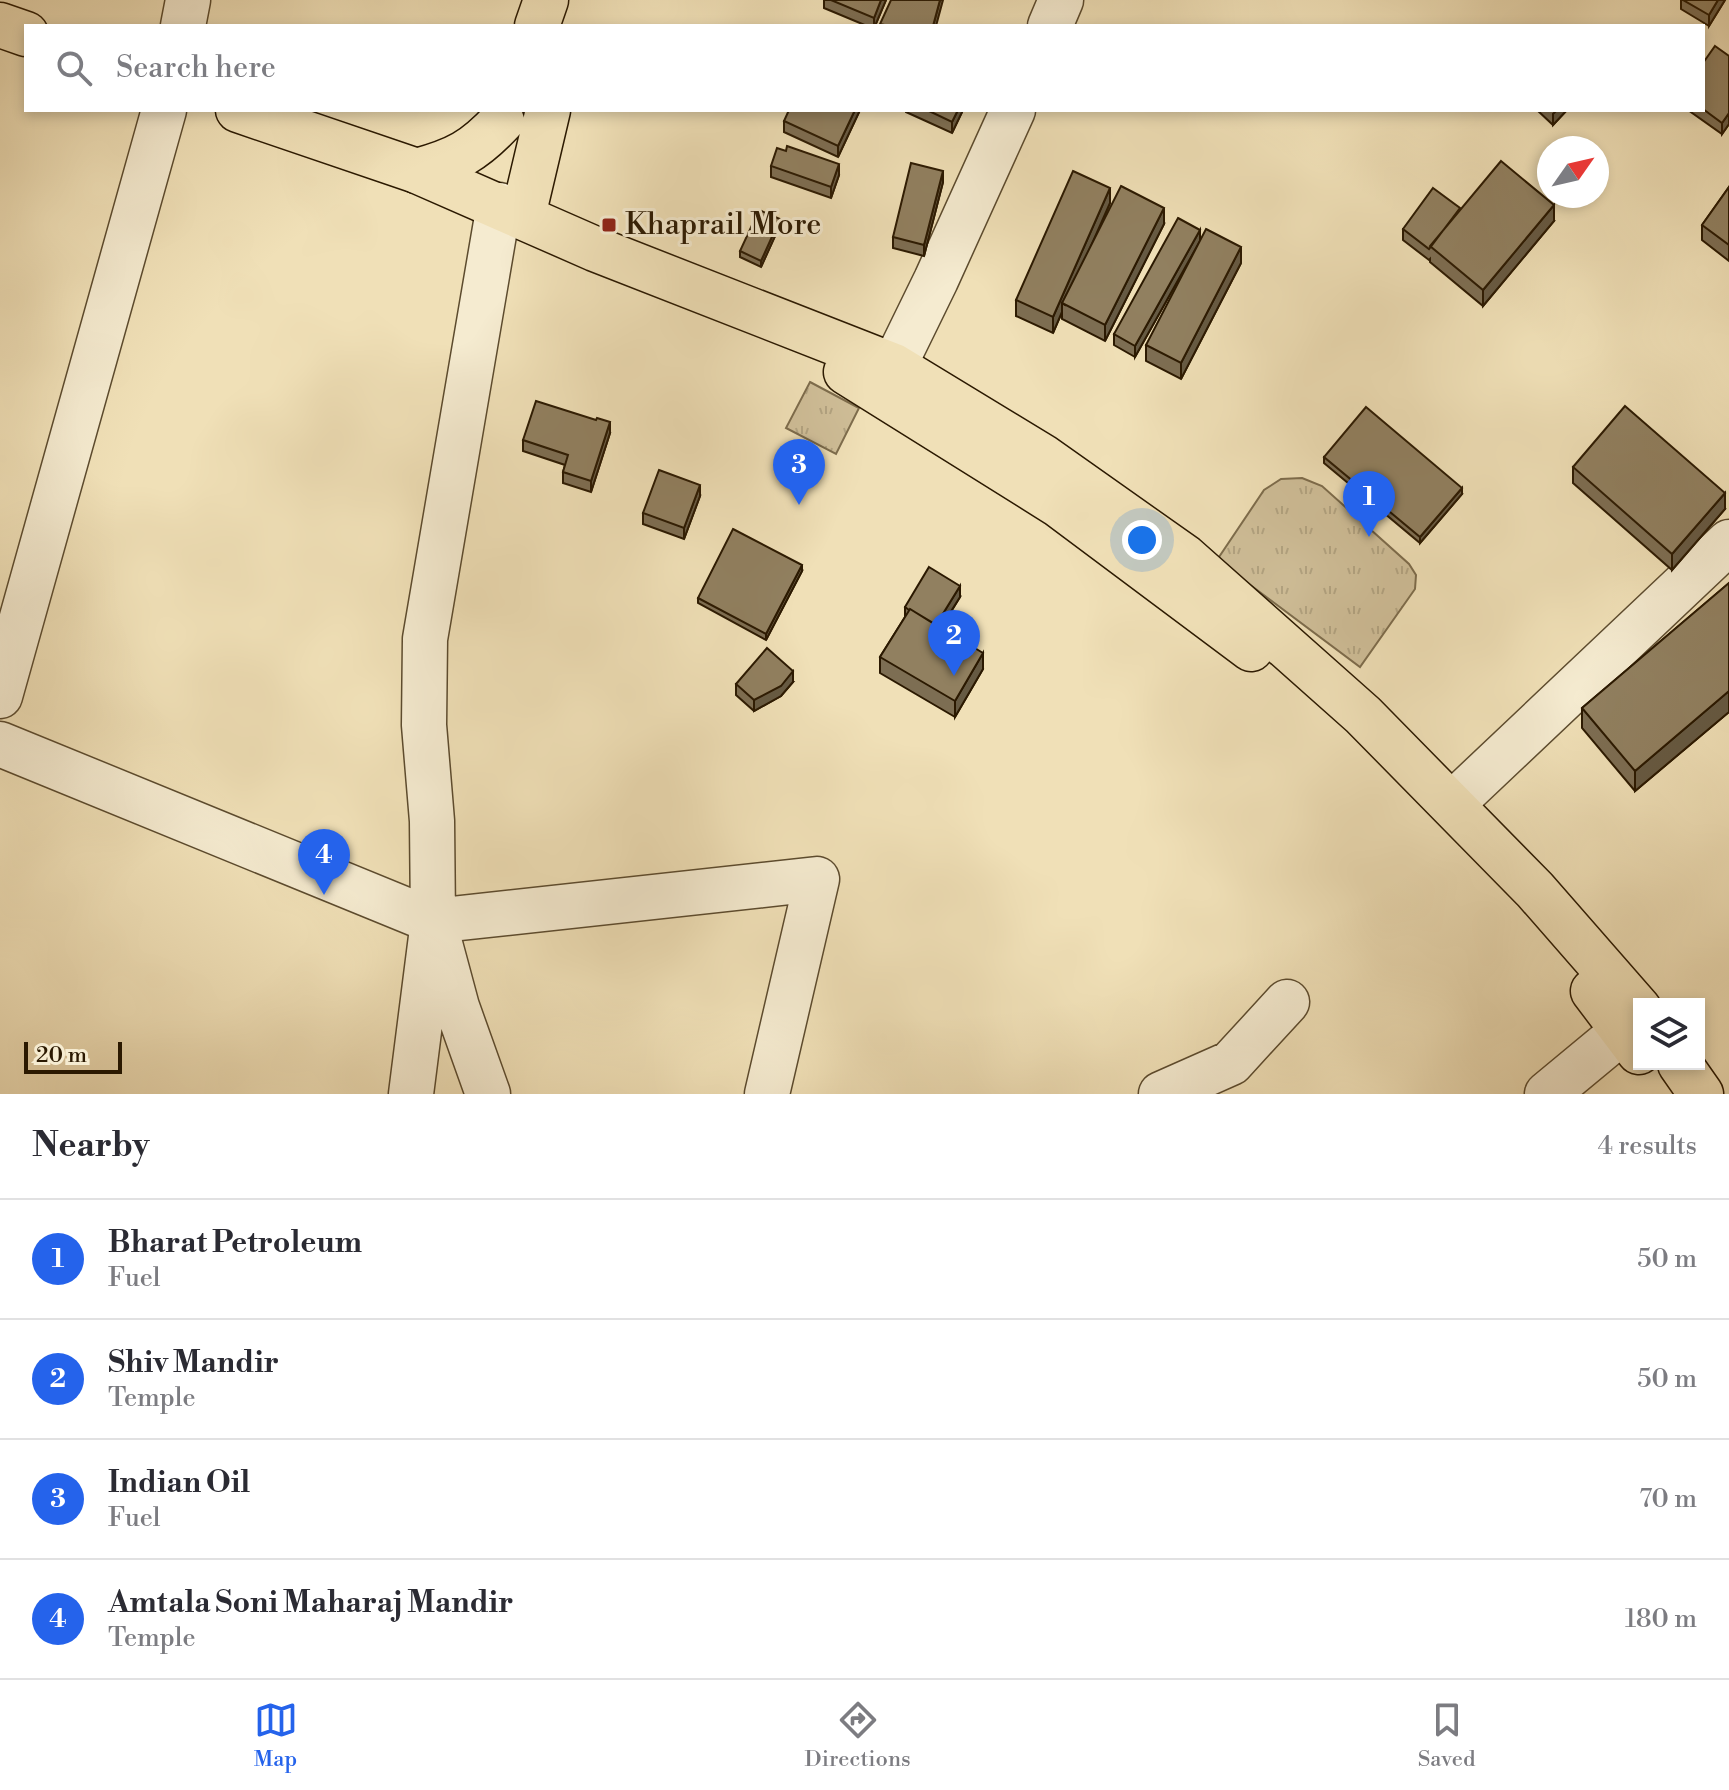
<!DOCTYPE html>
<style>
body{margin:0;font-family:"Libre Bodoni",serif;background:#f7f7f7;color:#2b2b33}
.controls{position:absolute;right:24px;bottom:24px;display:grid;overflow:hidden;border-radius:0px;box-shadow:0 4px 12px #0003}
.controls button{width:72px;height:72px;display:grid;place-items:center;padding:0;border:0;border-bottom:2px solid #e1e1e2;background:#fff;color:#2b2b33;font:40px sans-serif}
.compass{position:absolute;left:1537px;top:136px;width:72px;height:72px;border-radius:50%;background:#fff;box-shadow:0 4px 12px #0003;rotate:56deg}
.scale{position:absolute;left:24px;bottom:20px;width:98px;box-sizing:border-box;padding-left:8px;border:4px solid #2b1901;border-top:0;font-size:22px;line-height:28px;white-space:nowrap;color:#2b1901;-webkit-text-stroke:6px #f5ebd0;paint-order:stroke}
.you{position:absolute;left:1142px;top:540px;width:28px;height:28px;margin:-20px;border:6px solid #fff;border-radius:50%;background:#1a73e8;box-shadow:0 0 0 12px #1a73e833}
.badge{display:grid;place-items:center;width:52px;height:52px;border-radius:50%;background:#2563eb;color:#fff;font-size:26px;font-weight:700}
.pin{position:absolute;translate:-50% -66px;filter:drop-shadow(0 2px 4px #0008)}
.pin::after{content:'';position:absolute;top:42px;width:28px;height:24px;background:inherit;clip-path:polygon(0 0,100% 0,50% 100%)}
.list{margin:0;padding:0;list-style:none}
h2{display:flex;justify-content:space-between;align-items:center;height:104px;margin:0;padding:0 32px;font-size:34px}
h2 small{font-size:26px;font-weight:400;color:#7c7c81}
.list li{display:grid;grid-template-columns:52px 1fr auto;gap:24px;align-items:center;box-sizing:border-box;height:120px;padding:0 32px;border-top:2px solid #e1e1e2}
.list b{display:block;font-size:30px;white-space:nowrap}
.list p{margin:0;font-size:26px;white-space:nowrap;color:#7c7c81}
.list em{font-size:26px;font-style:normal;color:#7c7c81}
.icon{flex:none;width:44px;height:44px;fill:none;stroke:currentColor;stroke-width:2;stroke-linecap:round;stroke-linejoin:round}
.map{position:relative;flex:none;width:1729px;height:1094px;overflow:hidden}
.search{position:absolute;background:#fff;box-shadow:0 4px 12px #0003;left:24px;right:24px;top:24px;height:88px;display:flex;align-items:center;gap:20px;box-sizing:border-box;padding:0 28px;border-radius:0px;color:#7c7c81;font-size:30px}
.sheet{height:584px;background:#fff}
nav{display:flex;justify-content:space-around;align-items:center;box-sizing:border-box;height:112px;border-top:2px solid #e1e1e2;background:#fff;font-size:22px;color:#7c7c81}
nav a{display:grid;justify-items:center;gap:4px}
nav .on{color:#2563eb}
.map>svg:first-child{display:block}
.grass{fill:url(#grass-tufts);stroke:#7d6c4c;stroke-width:2}
.lines{fill:none;stroke-linecap:round;stroke-linejoin:round}
.minor-casing{stroke:#5c4b2e;stroke-width:47}
.major-casing{stroke:#2b1901;stroke-width:47}
.highway-casing{stroke:#2b1901;stroke-width:47}
.minor{stroke:#f5ebd0;stroke-width:44}
.major{stroke:#f0e0b7;stroke-width:44}
.highway{stroke:#f0e0b7;stroke-width:44}
.wall{fill:#7d6e53;stroke:#2b1901;stroke-width:2}
.shaded-wall{fill:#665a43;stroke:#2b1901;stroke-width:2}
.building{fill:#918060;stroke:#2b1901;stroke-width:2}
.poi-dot{fill:#8f2418;stroke:#f5ebd0;stroke-width:3}
.labels{text-anchor:middle;dominant-baseline:central;stroke-width:6;stroke-linejoin:round;paint-order:stroke}
.poi-label{font-size:30px;fill:#2b1901;stroke:#f5ebd0;text-anchor:start}
</style>
<div class="map">
<svg width="1729" height="1094" viewBox="0 0 1729 1094">
<defs>
<pattern id="grass-tufts" width="24" height="20" patternUnits="userSpaceOnUse" patternTransform="scale(2)"><rect width="24" height="20" fill="#cfbe98"/><path d="M3 7l-1-3M5 7V3M7 7l1-3M15 17l-1-3M17 17v-4M19 17l1-3" fill="none" stroke="#b2a381"/></pattern>
</defs>
<rect width="100%" height="100%" fill="#f0e0b7"/>
<filter id="stains"><feTurbulence type="fractalNoise" baseFrequency=".0025" numOctaves="4"/><feColorMatrix values="0 0 0 0 .2 0 0 0 0 .09 0 0 0 0 .02 0 0 0 .5 -.17"/></filter>
<radialGradient id="worn" r=".72"><stop offset=".6" stop-color="#630" stop-opacity="0"/><stop offset="1" stop-color="#630" stop-opacity=".3"/></radialGradient>
<!-- grass -->
<path class="grass" d="M810,382L859,408L836,454L786,428Z
M1302,478L1322,486L1409,564L1416,575L1415,589L1360,667L1217,560L1264,490L1281,479Z"/>
<g class="lines">
<!-- minor casing -->
<g class="minor-casing">
<path id="minor" d="M183,26L188,0
M1050,26L1061,0
M894,366L936,280L1013,110
M0,696L164,110
M0,744L433,921L817,879L767,1094
M1452,804L1729,542
M439,940L457,1007L488,1094
M411,1094L433,921L432,821L424,725L425,639L499,205
M1161,1094L1231,1063L1287,1002
M1547,1094L1623,1031"/>
</g>
<!-- major casing -->
<g class="major-casing">
<path id="major" d="M537,26L546,0
M417,171C457,160 474,151 502,121
M523,216L548,110"/>
</g>
<!-- highway casing -->
<g class="highway-casing">
<path id="highway" d="M0,25L26,34
M238,110L417,171L595,249L894,366L1042,456L1185,557L1363,715L1535,890L1639,1009
M846,372L1057,504L1251,649
M1593,991L1639,1052
M1680,1064L1701,1094"/>
</g>
<!-- minor -->
<use href="#minor" class="minor"/>
<!-- major -->
<use href="#major" class="major"/>
<!-- highway -->
<use href="#highway" class="highway"/>
</g>
<!-- wall -->
<path class="wall" d="M824,0H886L875,26H867L824,8Z
M1681,0H1725L1709,26L1681,9Z
M1729,56V124L1722,134L1688,110H1703Z
M860,110L838,157L784,132V121Z
M906,110H963L952,133L906,112Z
M1537,110H1567L1553,125Z
M786,151L839,175L831,198L771,177V166Z
M943,182L924,256L893,248V237Z
M1729,187V261L1702,240V225Z
M1110,203L1095,238L1164,224L1105,341L1062,319V312L1053,333L1016,316V300Z
M1460,210L1554,221L1483,306L1430,262V259L1429,260L1403,240V229Z
M780,225L761,267L740,257V251Z
M1200,241L1135,357L1114,345V334Z
M1241,263L1181,379L1146,361V345Z
M610,433L591,492L563,483V472L565,465L523,451V440Z
M1324,457L1462,494L1420,543L1324,463Z
M1573,467L1725,509L1672,570L1573,483Z
M700,496L684,539L643,524V513Z
M802,571L766,640L698,603V598Z
M1729,583V712L1635,791L1582,728V708Z
M960,597L941,628L983,669L955,717L880,673V657L905,617V607Z
M793,682L781,696L754,711L736,695V684Z"/>
<!-- shaded-wall -->
<path class="shaded-wall" d="M881,0H886L875,26H874V18Z
M940,0H943L936,26H933Z
M1718,0H1725L1709,26V15Z
M855,110H860L838,157V146Z
M958,110H963L952,133V122Z
M1557,110H1567L1553,125V114Z
M1729,113V124L1722,134V123Z
M839,164V175L831,198V187Z
M943,171V182L924,256V245Z
M1110,188V203L1065,305L1062,303V312L1053,333V317Z
M1554,205V221L1483,306V290Z
M1164,208V224L1105,341V325Z
M780,219V225L761,267V261Z
M1200,230V241L1135,357V346Z
M1241,247V263L1181,379V363Z
M610,422V433L591,492V481Z
M700,485V496L684,539V528Z
M1462,488V494L1420,543V537Z
M1725,493V509L1672,570V554Z
M802,565V571L766,640V634Z
M960,586V597L935,637V626Z
M983,653V669L955,717V701Z
M793,671V682L781,696L754,711V700Z
M1729,691V712L1635,791V771Z"/>
<!-- building -->
<path class="building" d="M831,0H881L874,18Z
M891,0H940L933,26H889L880,24Z
M1683,0H1718L1709,15Z
M1715,46L1729,56V113L1722,123L1703,109V63Z
M789,110H855L838,146L784,121Z
M927,110H958L952,122Z
M787,146L839,164L831,187L771,166L777,148L786,151Z
M1501,161L1554,205L1483,290L1430,246Z
M911,163L943,171L924,245L893,237Z
M1073,171L1110,188L1053,317L1016,300Z
M1121,186L1164,208L1105,325L1062,303Z
M1729,187V245L1702,225Z
M1433,188L1460,208L1429,249L1403,229Z
M759,210L780,219L761,261L740,251Z
M1178,218L1200,230L1135,346L1114,334Z
M1206,229L1241,247L1181,363L1146,345Z
M536,401L596,420L597,418L610,422L591,481L563,472L568,455L523,440Z
M1625,406L1725,493L1672,554L1573,467Z
M1366,407L1462,488L1420,537L1324,457Z
M659,470L700,485L684,528L643,513Z
M733,529L802,565L766,634L698,598Z
M929,567L960,586L936,625L910,609L909,610L905,607Z
M1729,583V691L1635,771L1582,708Z
M910,609L983,653L955,701L880,657Z
M767,648L793,671L781,686L754,700L736,684Z"/>
<!-- markers -->
<rect class="poi-dot" x="601" y="217" width="16" height="16" rx="4"/>
<g class="labels">
<!-- poi labels -->
<g class="poi-label">
<text x="625" y="225">Khaprail More</text>
</g>
</g>
<rect width="100%" height="100%" filter="url(#stains)"/>
<rect width="100%" height="100%" fill="url(#worn)"/>
</svg>
<div class="controls">
<button><svg class="icon" aria-label="layers" viewBox="0 0 24 24"><path d="M12 4l9 5-9 5-9-5zM3 14l9 5 9-5"/></svg></button>
</div>
<svg class="compass" viewBox="-18 -18 36 36"><path d="M0-13l5 13h-10z" fill="#e53935"/><path d="M0 13l5-13h-10z" fill="#7c7c81"/></svg>
<div class="scale">20 m</div>
<div class="you"></div>
<div class="pin badge" style="left:1369px;top:537px">1</div>
<div class="pin badge" style="left:954px;top:676px">2</div>
<div class="pin badge" style="left:799px;top:505px">3</div>
<div class="pin badge" style="left:324px;top:895px">4</div>
<div class="search"><svg class="icon" aria-label="search" viewBox="0 0 24 24"><circle cx="10" cy="10" r="6"/><path d="M15 15l6 6"/></svg>Search here</div>
</div>
<section class="sheet">
<h2>Nearby<small>4 results</small></h2>
<ul class="list">
<li><span class="badge">1</span><div><b>Bharat Petroleum</b><p>Fuel</p></div><em>50 m</em></li>
<li><span class="badge">2</span><div><b>Shiv Mandir</b><p>Temple</p></div><em>50 m</em></li>
<li><span class="badge">3</span><div><b>Indian Oil</b><p>Fuel</p></div><em>70 m</em></li>
<li><span class="badge">4</span><div><b>Amtala Soni Maharaj Mandir</b><p>Temple</p></div><em>180 m</em></li>
</ul>
</section>
<nav>
<a class="on"><svg class="icon" aria-label="map" viewBox="0 0 24 24"><path d="M3 6l6-2 6 2 6-2v14l-6 2-6-2-6 2zM9 4v14M15 6v14"/></svg>Map</a>
<a><svg class="icon" aria-label="directions" viewBox="0 0 24 24"><path d="M12 3l9 9-9 9-9-9zM9 14v-3h6M13 9l2 2-2 2"/></svg>Directions</a>
<a><svg class="icon" aria-label="saved" viewBox="0 0 24 24"><path d="M7 4h10v16l-5-4-5 4z"/></svg>Saved</a>
</nav>
